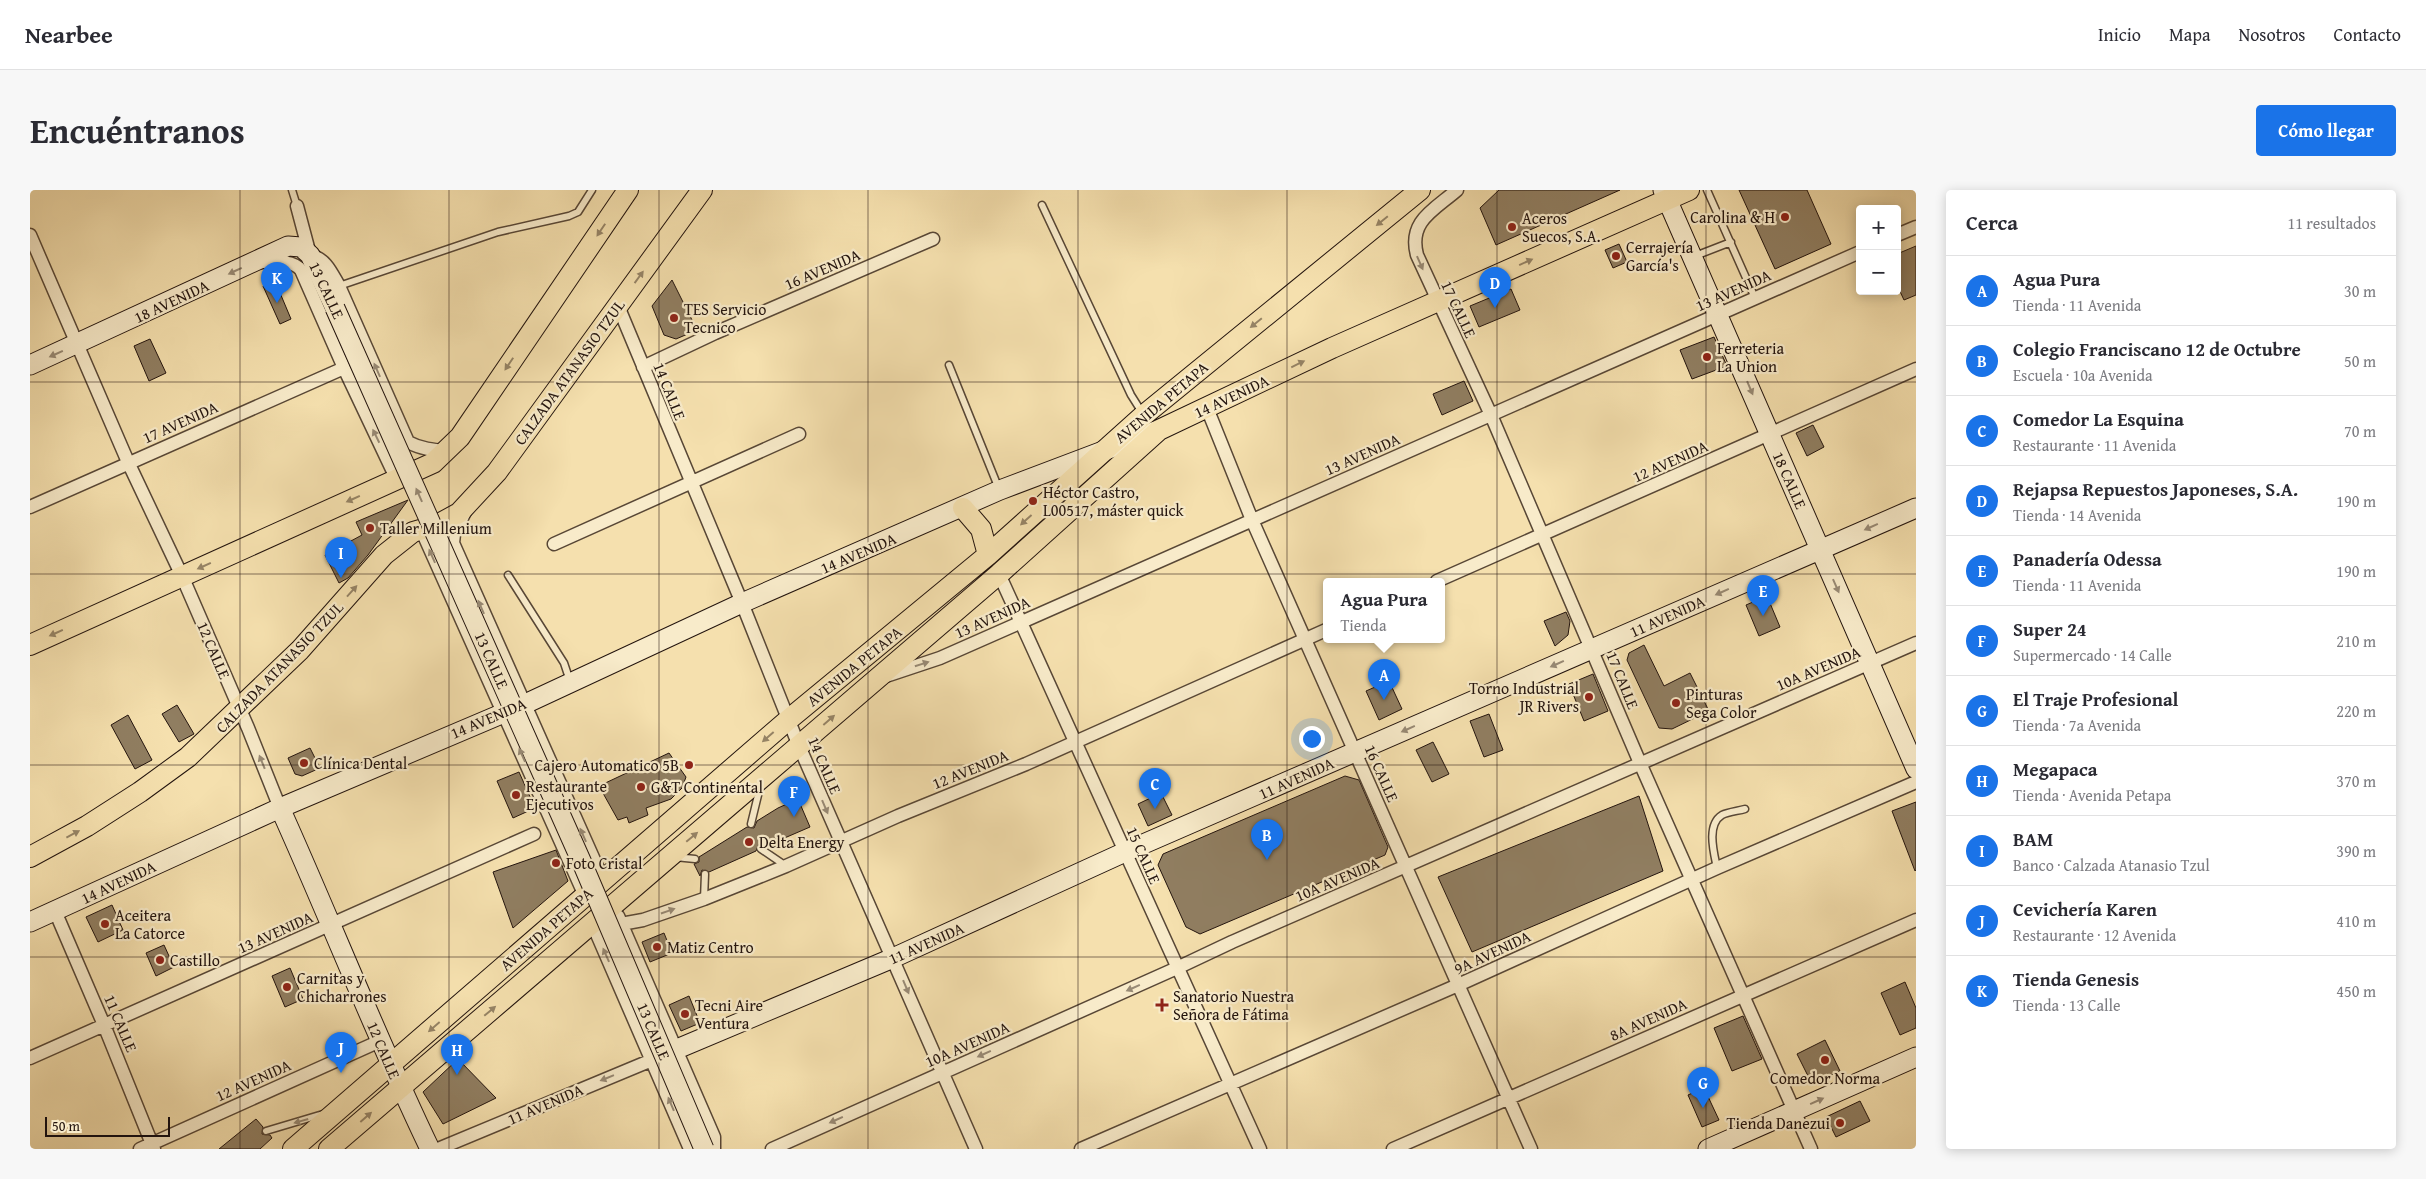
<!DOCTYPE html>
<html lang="es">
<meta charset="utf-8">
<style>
body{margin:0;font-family:"Gentium Book Plus",serif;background:#f7f7f7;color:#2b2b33}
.controls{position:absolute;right:15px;top:15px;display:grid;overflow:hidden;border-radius:5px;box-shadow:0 2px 12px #0003}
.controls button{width:45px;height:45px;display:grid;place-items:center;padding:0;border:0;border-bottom:1px solid #e1e1e2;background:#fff;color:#2b2b33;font:25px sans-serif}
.scale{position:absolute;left:15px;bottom:12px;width:125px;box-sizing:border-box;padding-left:5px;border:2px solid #23140e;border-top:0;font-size:14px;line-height:18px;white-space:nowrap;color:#23140e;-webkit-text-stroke:4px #f8ebca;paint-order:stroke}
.you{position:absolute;left:1281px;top:548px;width:18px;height:18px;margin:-12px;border:4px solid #fff;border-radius:50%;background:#1a73e8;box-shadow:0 0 0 8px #1a73e833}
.badge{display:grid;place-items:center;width:32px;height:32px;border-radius:50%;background:#1a73e8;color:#fff;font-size:16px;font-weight:700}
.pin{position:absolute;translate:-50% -41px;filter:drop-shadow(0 1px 2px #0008)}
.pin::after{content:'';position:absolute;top:26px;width:18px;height:15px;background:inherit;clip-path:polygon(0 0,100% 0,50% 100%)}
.popup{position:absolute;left:1293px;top:388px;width:122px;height:65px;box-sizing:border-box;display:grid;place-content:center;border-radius:5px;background:#fff;filter:drop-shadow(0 1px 4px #0005);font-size:16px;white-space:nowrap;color:#7c7c81}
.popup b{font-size:19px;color:#2b2b33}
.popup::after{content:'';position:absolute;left:50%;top:100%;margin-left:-10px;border:10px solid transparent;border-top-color:#fff}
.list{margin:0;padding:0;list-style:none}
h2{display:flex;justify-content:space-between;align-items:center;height:65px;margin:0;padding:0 20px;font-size:21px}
h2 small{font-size:16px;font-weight:400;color:#7c7c81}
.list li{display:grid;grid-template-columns:32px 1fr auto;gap:15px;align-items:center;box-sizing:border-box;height:70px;padding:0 20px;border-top:1px solid #e1e1e2}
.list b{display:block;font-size:19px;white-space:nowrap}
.list p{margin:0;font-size:16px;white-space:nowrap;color:#7c7c81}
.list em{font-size:16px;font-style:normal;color:#7c7c81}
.map{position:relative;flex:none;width:1886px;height:959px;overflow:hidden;border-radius:5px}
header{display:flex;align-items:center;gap:30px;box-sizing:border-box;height:70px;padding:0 25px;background:#fff;border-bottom:1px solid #e1e1e2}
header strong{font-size:24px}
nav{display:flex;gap:28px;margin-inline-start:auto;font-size:18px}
.intro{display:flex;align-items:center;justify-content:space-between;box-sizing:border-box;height:120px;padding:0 30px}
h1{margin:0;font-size:35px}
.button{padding:12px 22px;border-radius:5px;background:#1a73e8;color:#fff;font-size:18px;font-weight:700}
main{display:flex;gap:30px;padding:0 30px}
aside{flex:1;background:#fff;border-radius:5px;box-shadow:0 2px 12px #0003}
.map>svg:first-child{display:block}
.building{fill:#907e61;stroke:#23140e}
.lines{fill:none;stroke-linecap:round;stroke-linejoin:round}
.lane-casing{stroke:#584736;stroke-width:9}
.street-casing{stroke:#584736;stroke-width:15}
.secondary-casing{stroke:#23140e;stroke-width:21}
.primary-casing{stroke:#23140e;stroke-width:22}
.lane{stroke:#f8ebca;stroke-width:6}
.street{stroke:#f8ebca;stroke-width:12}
.secondary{stroke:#f8ebca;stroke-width:19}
.primary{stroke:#f5e0ae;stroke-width:20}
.secondary-bridge-casing{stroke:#23140e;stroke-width:21;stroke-linecap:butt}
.secondary-bridge{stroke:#f8ebca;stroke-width:19}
.oneway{fill:#968466}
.oneway2{fill:#988a75}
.grid{fill:none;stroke:#23140e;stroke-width:1;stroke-opacity:0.55}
.poi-dot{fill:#8f2418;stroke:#f8ebca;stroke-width:2}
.labels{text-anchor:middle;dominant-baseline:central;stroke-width:4.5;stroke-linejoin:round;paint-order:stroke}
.poi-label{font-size:16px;fill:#23140e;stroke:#f8ebca;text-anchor:start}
.street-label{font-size:16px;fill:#23140e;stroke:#f8ebca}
</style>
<header>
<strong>Nearbee</strong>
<nav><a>Inicio</a><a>Mapa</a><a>Nosotros</a><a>Contacto</a></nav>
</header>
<div class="intro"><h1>Encuéntranos</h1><a class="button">Cómo llegar</a></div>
<main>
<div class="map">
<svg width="1886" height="959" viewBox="0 0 1886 959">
<rect width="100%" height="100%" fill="#f5e0ae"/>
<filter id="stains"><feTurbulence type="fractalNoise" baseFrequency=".004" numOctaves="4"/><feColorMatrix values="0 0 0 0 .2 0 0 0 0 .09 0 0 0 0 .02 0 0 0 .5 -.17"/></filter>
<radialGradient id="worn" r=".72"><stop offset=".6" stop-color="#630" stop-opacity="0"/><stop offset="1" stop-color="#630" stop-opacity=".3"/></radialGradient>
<!-- building -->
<path class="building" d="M1469,0H1590L1466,55L1450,18Z
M1709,0H1777L1801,54L1745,79Z
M1589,54L1597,72L1583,78L1575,60Z
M1886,56V105L1874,110L1867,95V64Z
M642,90L667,140L646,149L634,145L622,116Z
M245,91L261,129L250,134L233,96Z
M1481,99L1490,120L1449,137L1440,116Z
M1684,147L1697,176L1662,189L1650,160Z
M120,149L136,183L119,191L104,156Z
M1434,191L1443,211L1412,225L1403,204Z
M1783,235L1794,257L1777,266L1766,243Z
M378,310L338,365L318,388L309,393L295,365L332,345L326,332Z
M1737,406L1750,437L1729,446L1716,415Z
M1536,422L1540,431L1538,445L1525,456L1514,431Z
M1614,455L1634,496L1660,483L1679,521L1642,539L1629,538L1597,470L1599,463Z
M1563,484L1578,521L1554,531L1539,494Z
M1359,491L1372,519L1349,530L1336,501Z
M147,515L164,544L149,552L132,524Z
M1459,524L1473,560L1454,567L1440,531Z
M98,525L122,570L105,579L81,535Z
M1403,552L1419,584L1402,592L1386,560Z
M280,558L290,578L272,586L265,584L258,568Z
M639,563L656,587L652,598L641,609L616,618L618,625L599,633L597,627L588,630L569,596Z
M489,582L505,618L483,628L467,591Z
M1315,586L1329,590L1358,657L1355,665L1170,744L1156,737L1128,675L1133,664Z
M1131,603L1142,625L1118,636L1108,614Z
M1609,606L1633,681L1442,762L1408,687Z
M768,609L780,637L736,656L729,654L726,661L679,682L672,680L670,686L664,674L669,672V667L717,637L724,638L727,631L748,618Z
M1886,612V680L1885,681L1862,621Z
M526,660L538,691L483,738L463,682Z
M82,715L93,740L68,752L56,727Z
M634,743L642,763L620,772L612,752Z
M134,755L144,777L126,786L116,763Z
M260,778L273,809L255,817L242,786Z
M1875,792L1886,818V838L1870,845L1851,803Z
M659,806L670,833L651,841L639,815Z
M1713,826L1732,869L1702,881L1684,838Z
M1795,850L1810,881L1782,894L1767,864Z
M428,869L466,908L413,934L393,902Z
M1674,898L1689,930L1672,937L1658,905Z
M1830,911L1840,931L1806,947L1796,927Z
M226,929L233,937L232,944L240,945L242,948L230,959H189Z"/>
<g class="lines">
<!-- lane casing -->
<g class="lane-casing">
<path id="lane" d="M262,0L267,16
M1677,0L1725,108
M1012,15L1101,205L1113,224
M1665,66L1701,52
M309,96L468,42L539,26L548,22L562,0
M919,175L969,299
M478,385L534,473L540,491
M721,634L730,597
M731,659L756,676
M645,667L665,669
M1687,678C1684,663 1676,635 1692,625C1698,622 1708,621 1715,619
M674,709L675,684
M236,941L293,924"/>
</g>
<!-- street casing -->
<g class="street-casing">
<path id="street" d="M1427,0C1404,20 1378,31 1387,65L1461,225L1610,573L1781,959
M267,16L280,65C296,69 301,82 309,96L378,252C391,259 403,260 417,261
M0,45L98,272L152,386L218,538L250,618
M1867,45L1886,37
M229,72C242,72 262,69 271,80L314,178L367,290
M588,116L712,413L769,556L946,959
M613,177L685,143L903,49
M1177,218L1222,330L1501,959
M0,317L314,178
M436,320L424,344L423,353L573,690
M391,339L555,706
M524,354L769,244
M969,384L1230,959
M1407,391L1886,179
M856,486L910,468L1830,62
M25,721L74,835L124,959
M588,726L684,947V959
M591,734L613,730L674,709L756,676L868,626L996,574L1296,440
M563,735L660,959
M0,868L504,644
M110,959L350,851
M408,959L622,870
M742,959L1147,778L1202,752L1886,453
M1051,959L1428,795L1687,678L1886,592
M1363,959L1886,730"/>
</g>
<!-- secondary casing -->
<g class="secondary-casing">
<path id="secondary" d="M1633,0L1886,579
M0,175L258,56L271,57L280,65L305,118
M250,618C301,731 346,847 400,959
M0,732L250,618L495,514L712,413L970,300L1126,241
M647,859L863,768L1095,662L1886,318
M1678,959L1886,867"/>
</g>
<!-- primary casing -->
<g class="primary-casing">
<path id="primary" d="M933,318L951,339L958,365
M0,455L403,273L430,247L598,0
M0,667L57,636L110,602L158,567L270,460L354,365L383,342L407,335L429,323L467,282L672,0
M263,959L758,530L958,365L1114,225L1390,0
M299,959L969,384L1129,240L1302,158L1659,0"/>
</g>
<!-- lane -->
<use href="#lane" class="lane"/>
<!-- street -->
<use href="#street" class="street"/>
<!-- secondary -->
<use href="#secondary" class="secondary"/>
<!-- primary -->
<use href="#primary" class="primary"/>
<!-- secondary-bridge casing -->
<g class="secondary-bridge-casing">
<path id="secondary-bridge" d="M305,118L553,675L674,959"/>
</g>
<!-- secondary-bridge -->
<use href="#secondary-bridge" class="secondary-bridge"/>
</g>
<!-- one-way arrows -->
<defs><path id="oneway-solid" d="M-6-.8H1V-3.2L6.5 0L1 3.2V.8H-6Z" transform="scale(1.25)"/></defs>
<g class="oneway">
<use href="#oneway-solid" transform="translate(1352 31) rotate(141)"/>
<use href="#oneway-solid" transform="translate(571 40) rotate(124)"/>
<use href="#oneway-solid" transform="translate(1496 72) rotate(-24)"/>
<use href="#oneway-solid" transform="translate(609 87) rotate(-54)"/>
<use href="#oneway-solid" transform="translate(1226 133) rotate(141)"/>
<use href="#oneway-solid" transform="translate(479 174) rotate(124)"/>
<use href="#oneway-solid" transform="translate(1268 174) rotate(-26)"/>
<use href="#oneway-solid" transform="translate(323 309) rotate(156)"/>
<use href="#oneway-solid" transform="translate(996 330) rotate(138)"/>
<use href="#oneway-solid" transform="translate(174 376) rotate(156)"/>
<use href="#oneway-solid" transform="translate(322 401) rotate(-48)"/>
<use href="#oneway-solid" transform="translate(26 443) rotate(156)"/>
<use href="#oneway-solid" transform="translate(799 530) rotate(-41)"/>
<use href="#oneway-solid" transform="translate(738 547) rotate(139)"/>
<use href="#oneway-solid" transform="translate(43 644) rotate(-28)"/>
<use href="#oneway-solid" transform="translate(662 647) rotate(-40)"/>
<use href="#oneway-solid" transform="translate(460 821) rotate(-40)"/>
<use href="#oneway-solid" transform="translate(404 837) rotate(139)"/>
<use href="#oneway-solid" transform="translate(336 927) rotate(-41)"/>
</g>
<g class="oneway2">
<use href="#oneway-solid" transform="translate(1390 73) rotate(66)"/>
<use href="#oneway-solid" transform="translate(205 81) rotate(155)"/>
<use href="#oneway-solid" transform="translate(26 164) rotate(156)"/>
<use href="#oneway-solid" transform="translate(347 180) rotate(-114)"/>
<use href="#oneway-solid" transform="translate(1720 198) rotate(67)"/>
<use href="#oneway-solid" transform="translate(346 246) rotate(-116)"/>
<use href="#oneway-solid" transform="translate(389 305) rotate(-114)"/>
<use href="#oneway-solid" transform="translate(1841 337) rotate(156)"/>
<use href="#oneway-solid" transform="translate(402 366) rotate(-114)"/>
<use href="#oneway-solid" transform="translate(1806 396) rotate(66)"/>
<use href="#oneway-solid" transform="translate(1692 402) rotate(156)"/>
<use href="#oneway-solid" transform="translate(451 417) rotate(-114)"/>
<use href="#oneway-solid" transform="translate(892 474) rotate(-18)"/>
<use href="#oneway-solid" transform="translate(1527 474) rotate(156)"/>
<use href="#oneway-solid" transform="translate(1378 539) rotate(156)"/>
<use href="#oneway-solid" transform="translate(492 565) rotate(-114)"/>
<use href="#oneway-solid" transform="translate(232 572) rotate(-112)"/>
<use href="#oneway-solid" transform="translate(795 617) rotate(67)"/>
<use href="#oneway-solid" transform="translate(553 645) rotate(-114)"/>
<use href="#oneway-solid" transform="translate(638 721) rotate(-19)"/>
<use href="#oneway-solid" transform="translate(576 765) rotate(-114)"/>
<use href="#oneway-solid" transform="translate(876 797) rotate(67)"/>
<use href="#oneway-solid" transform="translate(1103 798) rotate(156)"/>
<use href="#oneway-solid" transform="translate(954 864) rotate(156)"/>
<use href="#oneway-solid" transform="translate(577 888) rotate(158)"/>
<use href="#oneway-solid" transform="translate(1787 911) rotate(-24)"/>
<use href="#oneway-solid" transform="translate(641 914) rotate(-113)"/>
<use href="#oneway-solid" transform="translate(806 930) rotate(156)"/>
<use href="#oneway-solid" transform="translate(271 931) rotate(164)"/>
</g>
<!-- grid -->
<path class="grid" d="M210,0V959M419,0V959M629,0V959M838,0V959M1048,0V959M1257,0V959M1467,0V959M1676,0V959M0,192H1886M0,384H1886M0,575H1886M0,767H1886"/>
<!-- markers -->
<g class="poi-dot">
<circle cx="1755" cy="27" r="5"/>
<circle cx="1482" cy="37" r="5"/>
<circle cx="1586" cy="66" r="5"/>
<circle cx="644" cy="128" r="5"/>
<circle cx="1677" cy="167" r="5"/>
<circle cx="1003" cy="311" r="5"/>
<circle cx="340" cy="338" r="5"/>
<circle cx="1559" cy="507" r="5"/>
<circle cx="1646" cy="513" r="5"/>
<circle cx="274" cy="573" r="5"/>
<circle cx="659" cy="575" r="5"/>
<circle cx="611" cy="597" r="5"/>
<circle cx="486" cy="605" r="5"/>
<circle cx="719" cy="652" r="5"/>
<circle cx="526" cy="673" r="5"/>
<circle cx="75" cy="734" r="5"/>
<circle cx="627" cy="757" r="5"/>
<circle cx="130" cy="770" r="5"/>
<circle cx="257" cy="797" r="5"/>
<path d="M1129.5 807.5h5v5h5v5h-5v5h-5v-5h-5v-5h5z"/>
<circle cx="655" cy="824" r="5"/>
<circle cx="1795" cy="870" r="5"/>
<circle cx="1810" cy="933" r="5"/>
</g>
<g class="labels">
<!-- poi labels -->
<g class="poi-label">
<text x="1745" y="27" text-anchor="end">Carolina &amp; H</text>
<text x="1492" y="28">Aceros<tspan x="1492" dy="18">Suecos, S.A.</tspan></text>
<text x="1596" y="57">Cerrajería<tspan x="1596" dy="18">García's</tspan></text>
<text x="654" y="119">TES Servicio<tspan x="654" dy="18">Tecnico</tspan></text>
<text x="1687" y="158">Ferreteria<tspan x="1687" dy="18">La Union</tspan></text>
<text x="1013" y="302">Héctor Castro,<tspan x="1013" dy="18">L00517, máster quick</tspan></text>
<text x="350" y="338">Taller Millenium</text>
<text x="1549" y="498" text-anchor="end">Torno Industrial<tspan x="1549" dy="18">JR Rivers</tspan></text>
<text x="1656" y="504">Pinturas<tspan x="1656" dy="18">Sega Color</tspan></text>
<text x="284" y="573">Clínica Dental</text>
<text x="649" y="575" text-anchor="end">Cajero Automatico 5B</text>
<text x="496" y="596">Restaurante<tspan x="496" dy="18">Ejecutivos</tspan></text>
<text x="621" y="597">G&amp;T Continental</text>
<text x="729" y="652">Delta Energy</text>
<text x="536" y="673">Foto Cristal</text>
<text x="85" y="725">Aceitera<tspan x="85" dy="18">La Catorce</tspan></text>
<text x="637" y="757">Matiz Centro</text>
<text x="140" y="770">Castillo</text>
<text x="267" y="788">Carnitas y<tspan x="267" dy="18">Chicharrones</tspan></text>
<text x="1143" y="806">Sanatorio Nuestra<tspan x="1143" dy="18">Señora de Fátima</tspan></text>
<text x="665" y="815">Tecni Aire<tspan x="665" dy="18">Ventura</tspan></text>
<text x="1795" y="888" text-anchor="middle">Comedor Norma</text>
<text x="1800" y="933" text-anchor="end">Tienda Danezui</text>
</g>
<!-- street labels -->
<g class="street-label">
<text transform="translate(792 79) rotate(-23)">16 AVENIDA</text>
<text transform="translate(297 100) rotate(65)">13 CALLE</text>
<text transform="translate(1703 100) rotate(-24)">13 AVENIDA</text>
<text transform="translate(141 111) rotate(-25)">18 AVENIDA</text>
<text transform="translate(1429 119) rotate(65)">17 CALLE</text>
<text transform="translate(539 182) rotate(-54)">CALZADA ATANASIO TZUL</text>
<text transform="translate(640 201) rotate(68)">14 CALLE</text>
<text transform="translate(1201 206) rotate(-25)">14 AVENIDA</text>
<text transform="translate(1131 212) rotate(-40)">AVENIDA PETAPA</text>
<text transform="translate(150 232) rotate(-24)">17 AVENIDA</text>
<text transform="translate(1332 264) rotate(-24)">13 AVENIDA</text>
<text transform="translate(1640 271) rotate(-24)">12 AVENIDA</text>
<text transform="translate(1760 290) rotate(66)">18 CALLE</text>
<text transform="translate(828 363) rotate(-23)">14 AVENIDA</text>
<text transform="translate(1637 426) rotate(-24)">11 AVENIDA</text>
<text transform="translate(962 427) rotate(-24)">13 AVENIDA</text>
<text transform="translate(184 460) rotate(67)">12 CALLE</text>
<text transform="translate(462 470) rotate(66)">13 CALLE</text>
<text transform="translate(824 476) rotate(-39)">AVENIDA PETAPA</text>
<text transform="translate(249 477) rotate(-46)">CALZADA ATANASIO TZUL</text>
<text transform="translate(1788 478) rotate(-23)">10A AVENIDA</text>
<text transform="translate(1593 490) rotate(68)">17 CALLE</text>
<text transform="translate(458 528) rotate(-23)">14 AVENIDA</text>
<text transform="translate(795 575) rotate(67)">14 CALLE</text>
<text transform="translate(940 579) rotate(-22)">12 AVENIDA</text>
<text transform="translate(1352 583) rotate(66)">16 CALLE</text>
<text transform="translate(1266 588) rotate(-24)">11 AVENIDA</text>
<text transform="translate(1114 665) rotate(66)">15 CALLE</text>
<text transform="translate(1307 689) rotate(-23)">10A AVENIDA</text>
<text transform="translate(88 692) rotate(-25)">14 AVENIDA</text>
<text transform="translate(516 739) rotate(-41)">AVENIDA PETAPA</text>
<text transform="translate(245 742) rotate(-24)">13 AVENIDA</text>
<text transform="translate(896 753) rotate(-24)">11 AVENIDA</text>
<text transform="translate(1462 762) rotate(-25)">9A AVENIDA</text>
<text transform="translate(1618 829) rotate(-24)">8A AVENIDA</text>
<text transform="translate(91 833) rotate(67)">11 CALLE</text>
<text transform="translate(624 841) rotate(67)">13 CALLE</text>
<text transform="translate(937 854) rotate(-24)">10A AVENIDA</text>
<text transform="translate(354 860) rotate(67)">12 CALLE</text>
<text transform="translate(223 890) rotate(-24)">12 AVENIDA</text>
<text transform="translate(515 914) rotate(-23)">11 AVENIDA</text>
</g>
</g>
<rect width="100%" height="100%" filter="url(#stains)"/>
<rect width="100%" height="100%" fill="url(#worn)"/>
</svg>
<div class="controls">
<button>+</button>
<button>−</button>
</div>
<div class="scale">50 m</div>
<div class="you"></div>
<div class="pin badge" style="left:1354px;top:510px">A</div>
<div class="popup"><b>Agua Pura</b>Tienda</div>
<div class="pin badge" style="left:1237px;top:670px">B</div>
<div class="pin badge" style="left:1125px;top:619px">C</div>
<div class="pin badge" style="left:1465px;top:118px">D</div>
<div class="pin badge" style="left:1733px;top:426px">E</div>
<div class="pin badge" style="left:764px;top:627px">F</div>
<div class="pin badge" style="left:1673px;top:918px">G</div>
<div class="pin badge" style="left:427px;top:885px">H</div>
<div class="pin badge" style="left:311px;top:388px">I</div>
<div class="pin badge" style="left:311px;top:883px">J</div>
<div class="pin badge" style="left:247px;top:113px">K</div>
</div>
<aside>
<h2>Cerca<small>11 resultados</small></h2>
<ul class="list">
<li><span class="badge">A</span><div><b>Agua Pura</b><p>Tienda · 11 Avenida</p></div><em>30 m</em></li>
<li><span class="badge">B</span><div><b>Colegio Franciscano 12 de Octubre</b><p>Escuela · 10a Avenida</p></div><em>50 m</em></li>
<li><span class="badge">C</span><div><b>Comedor La Esquina</b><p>Restaurante · 11 Avenida</p></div><em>70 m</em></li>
<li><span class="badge">D</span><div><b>Rejapsa Repuestos Japoneses, S.A.</b><p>Tienda · 14 Avenida</p></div><em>190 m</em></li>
<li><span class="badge">E</span><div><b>Panadería Odessa</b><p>Tienda · 11 Avenida</p></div><em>190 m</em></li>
<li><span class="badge">F</span><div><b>Super 24</b><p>Supermercado · 14 Calle</p></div><em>210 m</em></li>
<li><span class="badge">G</span><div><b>El Traje Profesional</b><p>Tienda · 7a Avenida</p></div><em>220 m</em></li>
<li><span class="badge">H</span><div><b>Megapaca</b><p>Tienda · Avenida Petapa</p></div><em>370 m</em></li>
<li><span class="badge">I</span><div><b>BAM</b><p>Banco · Calzada Atanasio Tzul</p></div><em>390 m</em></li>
<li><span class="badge">J</span><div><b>Cevichería Karen</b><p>Restaurante · 12 Avenida</p></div><em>410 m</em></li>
<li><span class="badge">K</span><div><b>Tienda Genesis</b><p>Tienda · 13 Calle</p></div><em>450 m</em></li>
</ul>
</aside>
</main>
